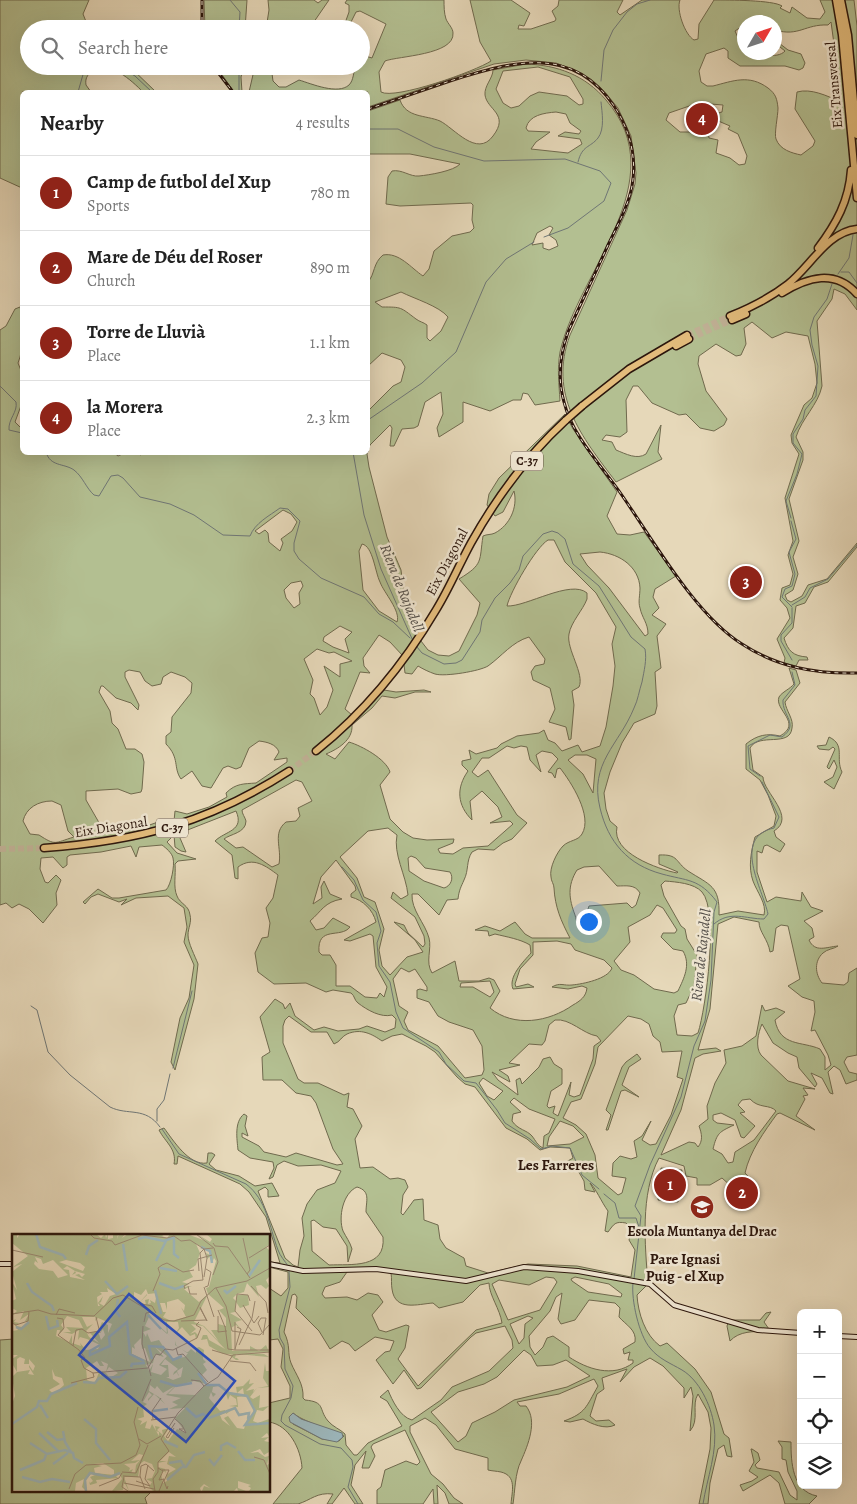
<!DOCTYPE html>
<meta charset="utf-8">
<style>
body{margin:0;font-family:Alegreya,serif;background:#f2f2f2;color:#222}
.controls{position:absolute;right:15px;bottom:15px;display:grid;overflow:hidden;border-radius:8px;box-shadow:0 5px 20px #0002}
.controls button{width:45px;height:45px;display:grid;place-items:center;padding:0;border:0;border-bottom:1px solid #e0e0e0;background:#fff;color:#222;font:25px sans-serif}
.compass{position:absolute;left:737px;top:15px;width:45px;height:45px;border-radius:50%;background:#fff;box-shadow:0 5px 20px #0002;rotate:51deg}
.you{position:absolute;left:588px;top:921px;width:18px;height:18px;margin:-12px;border:4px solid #fff;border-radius:50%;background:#1a73e8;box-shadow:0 0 0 8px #1a73e833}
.badge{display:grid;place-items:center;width:32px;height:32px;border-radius:50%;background:#8f2418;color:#fff;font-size:16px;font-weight:700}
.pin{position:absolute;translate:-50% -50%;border:2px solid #fff;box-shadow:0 1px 5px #0006}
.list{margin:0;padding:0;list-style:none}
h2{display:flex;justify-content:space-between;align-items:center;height:65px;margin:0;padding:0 20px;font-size:21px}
h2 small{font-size:16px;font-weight:400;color:#767676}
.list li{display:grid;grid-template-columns:32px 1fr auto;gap:15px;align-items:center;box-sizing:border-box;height:75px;padding:0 20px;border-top:1px solid #e0e0e0}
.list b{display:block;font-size:19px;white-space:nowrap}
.list p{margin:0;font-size:16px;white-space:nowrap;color:#767676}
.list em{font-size:16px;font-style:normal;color:#767676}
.icon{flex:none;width:28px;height:28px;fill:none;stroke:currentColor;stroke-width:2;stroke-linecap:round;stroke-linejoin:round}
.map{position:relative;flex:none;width:857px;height:1504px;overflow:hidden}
.search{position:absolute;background:#fff;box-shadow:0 5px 20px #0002;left:20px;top:20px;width:350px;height:55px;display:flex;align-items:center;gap:12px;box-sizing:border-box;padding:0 18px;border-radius:28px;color:#767676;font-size:19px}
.panel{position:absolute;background:#fff;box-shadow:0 5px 20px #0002;left:20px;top:90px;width:350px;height:365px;border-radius:8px}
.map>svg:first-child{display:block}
.green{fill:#b3bf91;stroke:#706a4e;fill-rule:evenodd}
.water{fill:#9cb6bb;stroke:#6f7675}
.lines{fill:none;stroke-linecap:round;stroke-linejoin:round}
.stream{stroke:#6f7675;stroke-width:1}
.highway-tunnel{stroke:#c1b196;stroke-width:6;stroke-dasharray:6 3;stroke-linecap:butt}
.secondary-casing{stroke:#2c160c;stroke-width:6}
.highway-casing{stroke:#2c160c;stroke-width:9}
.secondary{stroke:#efe6d2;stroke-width:4}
.highway{stroke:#e3bc7c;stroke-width:6}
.rail-casing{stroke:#2c160c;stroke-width:3}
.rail{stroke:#efe6d2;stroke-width:1;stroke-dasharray:4;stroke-linecap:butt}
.highway-bridge-casing{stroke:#2c160c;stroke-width:9;stroke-linecap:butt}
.highway-bridge{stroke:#e3bc7c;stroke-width:6}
.labels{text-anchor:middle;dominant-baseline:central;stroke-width:5;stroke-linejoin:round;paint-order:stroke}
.shield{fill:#efe6d2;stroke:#665447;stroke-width:1}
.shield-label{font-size:12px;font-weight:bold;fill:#2c160c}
.street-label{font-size:14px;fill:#2c160c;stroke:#efe6d2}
.poi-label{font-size:14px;font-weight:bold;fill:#2c160c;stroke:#efe6d2}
.water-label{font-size:15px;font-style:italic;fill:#534e49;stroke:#efe6d2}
.neighbourhood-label{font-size:15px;font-weight:bold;fill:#2c160c;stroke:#efe6d2}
.inset-river{fill:none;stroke:#9cb6bb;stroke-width:2.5}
.inset-road{fill:none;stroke:#9c8a74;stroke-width:1}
.view{fill:#1d4ed8;fill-opacity:0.15;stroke:#1d4ed8;stroke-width:2.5}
.inset-edge{fill:none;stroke:#2c160c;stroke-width:2.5}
</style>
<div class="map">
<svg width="857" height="1504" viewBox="0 0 857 1504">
<rect width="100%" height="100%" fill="#e6d8b9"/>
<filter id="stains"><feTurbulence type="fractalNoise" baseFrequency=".004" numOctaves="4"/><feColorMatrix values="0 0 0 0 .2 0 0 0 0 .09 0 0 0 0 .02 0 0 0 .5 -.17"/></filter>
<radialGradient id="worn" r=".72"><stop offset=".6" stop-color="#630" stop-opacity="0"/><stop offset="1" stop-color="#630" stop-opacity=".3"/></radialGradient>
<!-- green -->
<path class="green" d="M0,0H89L83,14L89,29H29V66H129L156,92H143C132,81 109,59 92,71C87,75 85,79 86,85L91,92H22V188L0,178Z
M204,0H247L245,29H205Z
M268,0H314L318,3L322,0H329L309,29H266L269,10Z
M347,0H444C444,6 444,13 446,19C448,24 453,28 453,33C455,55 398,56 385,61L379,72L381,92C395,100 476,71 491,61L480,42L470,0H511L530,13L524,26L519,25L518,29H531L555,21L556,19L552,11L558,6L559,0H623L617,12L620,15L642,0H680C676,10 685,35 694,40L698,39L699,24L714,0C729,0 773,0 782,6L780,8L790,13L792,7L807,18L820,19L825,12L820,0H854L857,26V310L845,294L834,289L832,299L817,321L822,386C818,405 802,418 796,437L803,452V460L789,499L799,541L793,557L798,574L793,590L785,595L787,600L791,602L802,596L808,585L827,579L857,543V547L828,582L814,587L805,603L796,606L793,628L784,638C788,651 793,656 807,657L808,660H799L796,666L784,663L785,658L777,639L790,618L787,608L780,600L782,588L790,585L793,574L788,555L793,541L785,498L799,454L792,443L791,435L804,405L812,398L817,383L815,364L808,336L786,332L772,338L752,322L744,328L746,344L741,355L736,356L716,344L699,356L698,364L706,391L727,419L724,425L714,431L700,428L686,414L679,415L652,403L638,386H633L626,400L627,432L620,437L606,435L602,440L612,442L616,450C626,454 637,460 646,454L661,425L658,452L662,459L616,482C581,436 548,395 570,335L627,210L635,184L636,173L631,136L618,108L603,90L577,71L556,63L526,60L494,64L368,107V92H249L255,66H271L273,81L279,87H286L299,80C312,84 338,95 349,85C354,80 353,72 356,66H361L362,55L372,58L386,24L360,11L356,12L348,28L344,26L349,12V5L345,3ZM744,22H774L775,30C799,37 805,24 828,25L831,22L834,44L830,60L839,101C827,96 811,88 797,92L795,109L815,141L813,146L801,155C792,153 780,150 776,139C774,134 778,116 778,108C777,99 776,94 768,88C749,74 733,81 713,86H707L701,82L699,71L706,54L724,48L728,51V58L740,66H785L799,70L803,68L805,63L801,54L788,50L775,40V43L785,51C777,60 756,53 744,52V42L739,40L735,31L744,25ZM698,103L723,105L722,112L718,113L716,120L730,126L728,129L738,134L747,156L745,164L739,165L730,158L716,153L718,140L709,138L708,132H680L666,120L669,113Z
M526,64C557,65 585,75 606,100C676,181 578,271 560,352C557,369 559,384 560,401L535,405L528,394L523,393L521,400H513L490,411L463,402V422L439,437L437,428L443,414L441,392L425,402L418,426L414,428L402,429L394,446H390L392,428L390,425L370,445L367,454L369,467L387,537L401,570L405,601L421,641L428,650L438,655L449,656L459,651L477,615L480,603L459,579C484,564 479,561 483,536C487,534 491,535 495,533C510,525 518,507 514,491L503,512L495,516L487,505L489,494L499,478L565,414L573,429L617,492L607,516L617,534L630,535L644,532L676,576L655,589L653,597L659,608L652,615L666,624L657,636L661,668L655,672L657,706L655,714L634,723L622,743L610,772L604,793L606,809L610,821L617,827C611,853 658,869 677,873L678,872L659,864V855C679,854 675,862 688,871C710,885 720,886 719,915L738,911L764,915C767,904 757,892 753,881C748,867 751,852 755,837L774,826L776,816L768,795L760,780L746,769V744C757,735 767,733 780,736C803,723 774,710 779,697C782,692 790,689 794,684L789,668L796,670L800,683L785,702C786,711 794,719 792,728C790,748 759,732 750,748L753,770L763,777C763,792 797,817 774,831L776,837L785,844L780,852L767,845L764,846L762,853L757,851V872L767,902L776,897L801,901L802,892L811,907L823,911L804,921L812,928L814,937L809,940C815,953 826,947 838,946C834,949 827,949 823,953C814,961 815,974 822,983L844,985L848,982L849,973L857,968V1055L847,1057L844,1062L849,1072L857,1074V1080L846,1084L840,1070L834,1066L828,1072L833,1094L830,1093L822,1078L811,1073L817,1084L815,1087L799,1068L797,1057L788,1053L773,1043L762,1024C758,1033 755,1047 761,1055L788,1081L815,1089L803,1088L808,1095L803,1096L805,1099L796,1116L815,1130L780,1113L777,1114C764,1132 750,1151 745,1173L755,1183L752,1186L741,1177V1183L732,1187L722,1178L710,1185H697V1178L686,1176L684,1166L659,1158C640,1194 645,1245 648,1284L637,1295C638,1313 645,1335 660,1346L667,1343L695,1369L711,1392L724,1434L729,1438L732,1457L727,1456L724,1445L718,1449L710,1483L708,1504H699L710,1449L711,1428L708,1412L698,1394C691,1405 700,1420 690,1431L693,1396L691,1387L684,1398V1388L663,1366L650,1358L634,1367L620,1382L627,1369L602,1378L604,1389L597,1394L590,1416L596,1421L609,1420L615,1425C605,1430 592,1424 583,1419L570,1422L564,1421C586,1413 586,1407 598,1386L594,1379L559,1394L517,1402L520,1406H526C538,1421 528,1445 521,1461C515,1473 515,1491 513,1504H511C512,1491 517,1476 501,1472C496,1471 492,1471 488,1470V1458L455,1449L436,1425L425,1418L410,1426V1432L431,1474L443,1484L454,1498L463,1504H449L445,1493L437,1485L438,1504H434L433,1489L423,1504H377V1490L381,1487L385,1470L406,1461L417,1465L420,1462L405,1430L373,1444L371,1447L375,1456L369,1468H362L366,1451L355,1465L351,1485L363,1504H355L344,1488L332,1504H327L333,1494C317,1492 311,1500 298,1504C292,1504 280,1504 273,1504L302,1468C301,1449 289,1425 269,1422V1403L290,1398V1386L281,1367L283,1349L278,1339L269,1340V1288L281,1296L288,1288V1272L269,1267V1262L280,1263L266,1217L249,1192L240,1184L178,1156L177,1164H174C177,1149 165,1142 159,1130L164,1128C173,1140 189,1166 207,1163L208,1153H212L215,1155L209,1164L216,1170L239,1176L255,1186L272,1183L279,1196L268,1197V1190L265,1187L258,1191L285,1258L293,1265L298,1267L300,1250L304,1236L302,1218L307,1204L317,1190L335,1183L341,1171L321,1165L298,1166L284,1161L277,1165L273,1177L269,1179L274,1168L273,1162L250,1158L238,1150C237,1139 234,1122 244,1114L247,1116L245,1126L248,1136L242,1133V1137L259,1146L264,1152L286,1157L296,1153L337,1165L343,1164L333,1149L316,1103L311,1096L296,1093L282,1080H263L262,1057L270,1052L260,1017L275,999L283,1004L285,1009L290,1003L295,1016L314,1030L324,1027L338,1031L359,1029L367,1026L385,1032L395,1028L396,1019L392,1015C381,1018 367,1010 358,1003C354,1000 355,996 351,993L333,990L326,992L306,983L274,984L258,972L255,953L262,938L268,937L270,923L266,908L273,898L278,875C266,866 253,856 238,867V879L235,878L232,855L215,841C225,831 245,831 236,811L185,831L180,838L186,852L181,851L175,847L174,835L167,842L177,853L196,859L178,861L175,864C176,875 173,887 177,896C180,904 189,905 190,915C192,922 188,928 188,935C188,943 195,956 198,964L194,999L175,1070L171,1062L180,1018L189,998L194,965L184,942L187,927L184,908L168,896L136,898L121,905L127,899L119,902L98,894L91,897L85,904L83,902L98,889L112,898H119L166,890C171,885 175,865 173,858C172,853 166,848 162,845L139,847L136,857L131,846L101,852L70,855L67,857V865L63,868L53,857L41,858L40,869L45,882L48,883L56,875L61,880L56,893L57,905L43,923L29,909L19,904L12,908L6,903L0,905V330L6,326L15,309L20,307C25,324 24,348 18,363L22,373V403L15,422L22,429V452H113L118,456C126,452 133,451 141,455L144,452H368V411L393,386L401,382L405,367L401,360L382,353L368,366V282C375,274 373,263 383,255C399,252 411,268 423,276L429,269L434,251L452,236L470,232L474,228L472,220L473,205L471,203L400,206L386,204L388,177L392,171C402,169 410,177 419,176C429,175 454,171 460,164L410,154H368V111L400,100C406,118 426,115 440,121C454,128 477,158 493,136C510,114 487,110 485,95C484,86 493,78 493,70ZM538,67L570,77L583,99V104L579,105L567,96L539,92L530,96L519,106L511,108L503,103L496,89L503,71ZM556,112L566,114L570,123L581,131L579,134L565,132L558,136L580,139L582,144L568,153L531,149L536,142L550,132L528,131L526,128C529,115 544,113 556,112ZM550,226L553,228L549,235L556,240L558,246L549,250L543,248V243L532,245L537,233ZM401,292C415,299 439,306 448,317L441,331L430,341L427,338V325C423,322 420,322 416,319C400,307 402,307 382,307L375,302ZM283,510L291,514L297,522L292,531L281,539L283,543L280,551L269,542L268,533L265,530L259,534L255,531ZM548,540H554L565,562L596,593L616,627L612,644L615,666L613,686L606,727L600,746L582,752L578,745L562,751L555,743L548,740L544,730L539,733L517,736L501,744L497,748L476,754L469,750L471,759L462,761V765L468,771C456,788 457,805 472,820L470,801L482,791L498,807L502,817L490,823L510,821L513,824L488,846L463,848L453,854L440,853L438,849L453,843L454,839L427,840L413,838L403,832L390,819L380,785L390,772C386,759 362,746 349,742L335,759L326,754C338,749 353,740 352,725L372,708L382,696L395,698L415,692H431L424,690L396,692L384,690L368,707L352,715L345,709L360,672L370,673L364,666L363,658L379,635L390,642L403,656L405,673L412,674L418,666C423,669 429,672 435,674C445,677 480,671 488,666C502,656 512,642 529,637L545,659L544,664L535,666L531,672L533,680L550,688L555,709L549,722L566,727L569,740L571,739L574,705L572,691L579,687C585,674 566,649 569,634C571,622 583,610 587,599V593C571,579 526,607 507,606C510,592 536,547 548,540ZM362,544C373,546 375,572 380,582C384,593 401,611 397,622L379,611L363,590L359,551ZM600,552C620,554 639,567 640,588C640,595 638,602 640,608C642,618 648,623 648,634L645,636L609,588L587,565L580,554ZM301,581L303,586L299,593L300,604L294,608L286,598L284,590L291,583ZM340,626L352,632L345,639L349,653L333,647L323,641L324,637ZM317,649L329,653L334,652L352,661L340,664V677L324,666L333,690L327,707L320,715L314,698L310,694L313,680L304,659ZM129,670L140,672L145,681L152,686L161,684L163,677L171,672L185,677L192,683L191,693L172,717L171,732L166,736V744C180,758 173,768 181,779L192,771L202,786L211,788L223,768L228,766L236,769L241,767L249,748L259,741C267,742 276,744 279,752L274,760L287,758V762L256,783C244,784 236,783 226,793L227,797L209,807L187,814L175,811L174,821L164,820L135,830L105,833L86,800V791L118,789L131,794L141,792L142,789L144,762L142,754L135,749H126L118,729L112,723L110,711L99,692L101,686H103L116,698L131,703L138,710L139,705L125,677V672ZM507,746L514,748L521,746L527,747L530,760L541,772L536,755L542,751L552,753L558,759L548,772L552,773L555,778L557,769L560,768C571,782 593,816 582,834C578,841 569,840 563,846C557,852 549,868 551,877C551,881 554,884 554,888C555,907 561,921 570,938H532L525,934L515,922L500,931L485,926L475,930L488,931L489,936L495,934C507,937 520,939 530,945L531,953C523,962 508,977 513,989L534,987L528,984L516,987L515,984L520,969L533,955V942L557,941L571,944L575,950L604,960L612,968C608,979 583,984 572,985C564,986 560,982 552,987L568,989L582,986L587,988C586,997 580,1001 573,1005C549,1022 514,1028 490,1008L500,991L494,980L489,978L479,981H459L455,961L432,973C425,962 432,949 429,938C425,923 411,910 412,894H418L439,915L447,900L458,899C459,890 461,887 464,880C469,870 466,861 472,852L478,849L494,850L503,843L512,839L527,823L517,815L488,770L478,777L472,772L482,758H489ZM575,755H587L596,759L593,793L583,774L568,760ZM296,780L302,782L312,801L298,808L300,816L296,821L286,822C272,833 282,848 279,864L272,867L243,847L236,848L224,839C230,834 246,833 246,821C245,817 242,814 242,810ZM52,801L61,805L68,831L74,837C54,843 56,846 39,835L30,834L23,821C26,808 38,801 52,801ZM388,828L397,835C393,854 406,875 408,895L401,899L393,892L391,898L415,917L424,936L425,944L423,947L408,933L404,925L394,922L415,940L423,952L407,957L390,975L382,966L379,950L384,929L375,902L364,897L357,878L340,857L368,831ZM411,856L416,858L425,868L450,872C454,878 451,886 444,888L424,881L409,871L408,858ZM336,860L355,886L356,890L351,894V897C363,900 373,910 376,922L344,940L350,941L370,934L373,936L376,967L387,987L384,997L380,993L377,998L365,997L350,986H336V965L330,955H322L319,952C317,925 341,939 350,927L333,918L324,928L316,930L310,921C322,911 324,902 342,899L330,894L324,881L321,887L322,898L313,904L321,877ZM599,866L617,886C626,886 635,884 640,893L636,905L632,908L627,903L589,906L586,915L588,928L585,931C577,928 577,922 575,915C569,899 567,886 577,870L584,867ZM665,881C676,882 694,883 702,892C719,911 706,1008 698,1033L692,1036L677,1035L674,1016L678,1005L686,1003L694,986L697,955L687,939L685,929L681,926L664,896L661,885ZM657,905L663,908L677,930L675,933H663L661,937L673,949L683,951C691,965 684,978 678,991L674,993L654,989L634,975L621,970L614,961L630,942L628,927L650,915ZM734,917L759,922C759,932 768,939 770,952L773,951L776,928L781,925L788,926L800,979L788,986L802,997L814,1001L815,1012L811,1031L815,1030L828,1055L831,1065L825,1070V1057L820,1049C802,1041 780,1047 775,1020L785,1012L776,1008L765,1011L762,1005L756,1036L742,1046L724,1050L726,1063L715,1083L707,1106L708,1119L699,1126C702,1134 703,1141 698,1147L695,1143L689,1142L661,1155L681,1110L695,1058L703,1054L721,1051L716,1048L698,1050L710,1009L718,924ZM401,968L409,972L415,969L427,987V991L420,989L417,990V998L429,1002L438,1016L449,1022L473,1030L482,1046L484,1070L482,1075L465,1078L438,1046L408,1030L404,1021L408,1012L399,1006L393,979ZM490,981L494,992L490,997L473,987H460L461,983ZM289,1016L311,1032H327L334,1044C340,1042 342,1036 347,1034C361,1028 372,1034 382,1041L392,1036L402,1034L426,1046L435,1052L457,1077L465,1084L475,1087L506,1128L527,1139L540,1150L550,1147L570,1148L573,1158L561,1165L569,1167L573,1162L584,1181L585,1190L595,1192L590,1183C595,1187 602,1203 608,1211L605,1231L608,1232C614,1224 615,1221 626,1223L632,1229L629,1240L635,1250L631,1277L577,1266L528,1264L488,1273L466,1266L464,1258L446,1248L440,1239L438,1225L424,1220L423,1199L414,1200L403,1215L401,1213L403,1195L408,1187L405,1180L398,1178L390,1179L373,1167L360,1168L355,1139L362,1126L353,1109L347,1107L349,1093L344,1095L318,1083H304L298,1079L283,1043V1026L285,1020ZM628,1016L641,1019L649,1024L653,1036L660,1042L662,1052L682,1051L677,1077L683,1079L671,1115L656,1144L650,1145L642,1140L651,1121L642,1136L634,1141L637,1157L631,1159L620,1156L613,1163L612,1176L626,1178L622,1193L618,1195L598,1178L595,1155L586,1134L576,1125L563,1118L571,1102L581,1099L595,1064L598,1047ZM555,1020C570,1018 583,1034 597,1036L601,1041L594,1046L593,1059L580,1095L574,1097L569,1095L571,1082L558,1116L553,1113L555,1106L549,1108L547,1106L551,1091L562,1084V1069L554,1064L550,1057L543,1059L539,1067L522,1084L520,1078L516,1080L518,1095L498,1080L492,1072L510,1082L508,1076L499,1070L520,1065L509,1063L529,1044L542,1045L545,1041L549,1025ZM483,1078L503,1091L494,1100L487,1096L479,1083ZM514,1098L529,1109L555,1119L549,1133L544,1136L543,1148C537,1145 536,1141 532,1136C527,1130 518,1130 512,1121L513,1114L521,1112L510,1102ZM750,1099C759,1109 770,1104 776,1111L754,1140L735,1152L733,1162L728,1163L722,1154L713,1149C717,1133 719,1132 734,1125L717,1123L713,1120V1115L721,1113L735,1120L741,1137L744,1138L755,1126L740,1113L745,1112L738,1105L742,1100ZM560,1121L573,1126L584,1137L570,1144L547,1146L549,1137ZM357,1187C371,1191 366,1201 366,1212L383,1237C386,1269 351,1264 329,1265L312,1251L311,1221L314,1220L323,1227L336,1229L347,1246L348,1262L352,1249C350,1242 346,1237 343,1231C338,1217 343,1193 357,1187ZM376,1271L391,1273C392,1279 391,1284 392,1289C395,1312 418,1304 433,1303L439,1308L463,1302L480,1285L489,1283C489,1295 500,1309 502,1323L476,1330L418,1386L398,1359L405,1348L409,1326L406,1325L386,1332L379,1330L372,1315L383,1302L378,1295L368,1293L357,1300L347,1297L325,1298L322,1294L325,1287L340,1282L347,1272ZM546,1277L554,1278L557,1282L540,1310L508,1320L492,1284L499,1280L529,1285ZM575,1277L609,1284L622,1294L621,1297L588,1292L572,1281L571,1279ZM562,1293L558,1319L561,1324L575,1320L589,1300L615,1303L620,1308L619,1317C626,1325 637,1330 635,1342L623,1349L624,1354L630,1352L628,1360H633V1363C613,1378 587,1369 569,1357V1347L553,1336L547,1338L543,1347L535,1355L530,1347L529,1336L550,1311L556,1297ZM295,1294L297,1297L296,1308L319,1331L330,1349L342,1341L349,1344L355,1351L375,1337L394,1341L390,1351L385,1352L376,1360L393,1384L404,1370L417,1389L421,1388L471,1337L476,1333L505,1326L512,1340L513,1348L489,1371L452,1387L441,1400L412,1420C400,1417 392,1400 388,1390L380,1397L387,1401L402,1426L368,1443L357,1455H354L346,1445L345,1434C340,1429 333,1427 328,1421C318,1409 326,1402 305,1400L303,1398C304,1384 296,1375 291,1363C287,1353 291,1346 284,1332L292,1295ZM528,1316L533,1318L525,1324L524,1338L519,1344L510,1324ZM524,1350L531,1355L537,1366L553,1365L566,1360L590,1376L567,1387L514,1400L495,1412L472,1423L466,1436L458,1442L431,1412L458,1392L484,1384L497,1377ZM293,1413C302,1421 331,1430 344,1436L339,1441L322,1439L293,1424Z
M216,66H244L241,77L242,92H234Z
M829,737C846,745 835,758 842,772L834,789L824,782L833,777L837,767L834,760L829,769L827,767L835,749L833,747L829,750L819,749L817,746L826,745Z
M637,1054L641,1059L629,1067L622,1085L639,1097L625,1090L621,1091L608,1130H606L611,1115L606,1110L622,1067L626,1062Z
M661,1168L682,1170L678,1202L658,1200Z
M771,1312L764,1322L769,1329L767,1332C754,1331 739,1331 730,1341L727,1326L729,1320H760L766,1313Z
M14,1339V1490H165L151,1492L145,1498L147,1504H0V1340Z
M778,1441L791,1442C791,1462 792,1491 817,1496L809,1504H785L779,1483L770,1475L743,1491L740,1485L752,1481L758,1477L749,1471L754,1462L751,1449H752L758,1453L760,1460L755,1465L757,1468L779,1472L790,1495L797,1500V1491L788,1472L786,1460L782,1459V1447Z"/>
<!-- water -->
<path class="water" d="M293,1413L301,1419L342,1433L343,1437L337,1442L322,1439L290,1422L289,1417Z"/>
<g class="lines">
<!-- stream -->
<path class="stream" d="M230,0L240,12L239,29
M118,66L135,76L152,92
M601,81L604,50L613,30L627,12L637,4L650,0
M78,92L84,71L90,66
M239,92V66
M368,129H398L434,147L484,161L565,159L600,171L611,183L604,201L568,228L544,237
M578,162C582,145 590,148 598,138C605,129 602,112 601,102
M841,272H849L857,283
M838,274L849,258L853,235
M0,386L16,402C18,412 8,419 9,430L22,433
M368,420L422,383L456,352L486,282L506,259L534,242
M46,452C50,467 64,463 74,470C83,477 86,488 94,495L99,496L111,476L118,475L123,478L140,497L170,504L194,515L223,535L250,536C255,523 269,516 280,508L288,509L300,521L294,543V551L299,559L321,578L364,597L379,614L393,622L410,638
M353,452L364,515L381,569L413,641
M791,518L786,501L797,474L802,454L793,443V434L803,419L805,410L816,396L818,366L812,345L810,330L814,317L827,299L832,284
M791,521L796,539L789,552L795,574L792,586L785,589L782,597L792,607
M792,605L805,597L810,588L828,579L857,545
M417,647L422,653L444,664L456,663L462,660L480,632L482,620L495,598L510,583L519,570L523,556L543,534L552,531L558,533L565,539L573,564L599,586L631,637L645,649C647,660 644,671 642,682C639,691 638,700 634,708C619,745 589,763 600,808C608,842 628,865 662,874C687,881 699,878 717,902L714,912L711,980L705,1021L694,1046L681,1097L650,1165L635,1206L641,1216L634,1279
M792,660L781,641V635L792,623V608
M760,776L750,769L748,746L770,735L782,737C800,724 782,716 783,700L795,685L792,672
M342,867L354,880L363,900L376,912L381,931L377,943L379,966L390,982L396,1012L403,1028L439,1052L446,1064L464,1081L476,1083L497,1110L505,1123L530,1139L541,1149L552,1146L570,1148L582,1175L599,1189
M714,924C730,910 746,919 764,919L768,914C763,890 731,837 774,828L779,817L762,782
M31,1006L37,1010L48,1052L70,1075L110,1107C128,1116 145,1106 160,1127
M173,1068L192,991
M157,1121V1109L164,1100L170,1074
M162,1129L179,1154L246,1184C267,1200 269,1226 278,1250C280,1256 285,1261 288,1266
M604,1194L615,1203L619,1218H636L639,1227
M289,1271L290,1287L279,1330L280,1338L284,1345L285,1369L293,1386L291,1398L282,1415L281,1421L285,1425L320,1444L341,1448L352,1460L353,1467L348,1487L358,1504
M633,1283C631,1300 639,1335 650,1348C659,1359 670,1363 682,1370C699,1380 711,1405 714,1425C718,1451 707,1478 703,1504"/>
<!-- highway-tunnel -->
<path class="highway-tunnel" d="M687,335L730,316
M689,339L732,320
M289,771L316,751
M0,849L44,848"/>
<!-- secondary casing -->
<g class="secondary-casing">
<path id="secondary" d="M0,1264H14
M269,1264L303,1271L376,1269L466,1281L524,1267L578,1271L650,1284L674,1305L758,1330L801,1333
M838,1336L857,1337"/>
</g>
<!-- highway casing -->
<g class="highway-casing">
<path id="highway" d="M836,0L842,35L857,198
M841,0L848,35L857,135
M818,248C836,224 849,201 851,170
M782,293C808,277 835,269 857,294
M730,316C750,308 770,298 788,284C810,267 827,232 857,229
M732,320L746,314
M676,346L689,339
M582,406L629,369L687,335
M316,751C365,712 404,664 436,610C449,589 459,565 471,543C496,498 528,455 566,420
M44,848C138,841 208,823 289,771"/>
</g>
<!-- secondary -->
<use href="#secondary" class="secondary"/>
<!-- highway -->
<use href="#highway" class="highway"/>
<!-- rail casing -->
<g class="rail-casing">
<path id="rail" d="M202,29V0
M213,66L233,92
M368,109C395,100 423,90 450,81C510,62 572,43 614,106C630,130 637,158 632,186C628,207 617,226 608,245C595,274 581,303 568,332C560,355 557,377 564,402C572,435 600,464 619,491C652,538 695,615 742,644C777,667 815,674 857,673"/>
</g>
<!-- rail -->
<use href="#rail" class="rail"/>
<!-- highway-bridge casing -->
<g class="highway-bridge-casing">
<path id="highway-bridge" d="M566,420L582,406"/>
</g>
<!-- highway-bridge -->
<use href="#highway-bridge" class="highway-bridge"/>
</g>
<!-- icons -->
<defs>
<g id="school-disc" transform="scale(1.25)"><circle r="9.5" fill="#8f2418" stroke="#efe6d2"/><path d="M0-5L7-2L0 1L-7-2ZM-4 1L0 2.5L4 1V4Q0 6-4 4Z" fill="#fff"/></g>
</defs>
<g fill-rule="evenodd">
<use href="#school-disc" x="702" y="1207"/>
</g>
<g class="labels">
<!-- shield labels -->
<g class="shield">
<rect x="511" y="451.5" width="32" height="19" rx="4"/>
<rect x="156" y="818.5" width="32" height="19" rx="4"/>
</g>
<g class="shield-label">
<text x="527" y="461">C-37</text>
<text x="172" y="828">C-37</text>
</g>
<!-- street labels -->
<g class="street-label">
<text transform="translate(834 85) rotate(-95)">Eix Transversal</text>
<text transform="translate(447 562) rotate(-62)">Eix Diagonal</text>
<text transform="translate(111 827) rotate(-9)">Eix Diagonal</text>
</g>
<!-- poi labels -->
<g class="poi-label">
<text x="702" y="1231">Escola Muntanya del Drac</text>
</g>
<!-- water labels -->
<g class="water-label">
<text transform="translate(402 588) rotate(68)">Riera de Rajadell</text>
<text transform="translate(701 955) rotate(-84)">Riera de Rajadell</text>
</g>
<!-- neighbourhood labels -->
<g class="neighbourhood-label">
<text x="556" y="1165">Les Farreres</text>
<text x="685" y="1259">Pare Ignasi<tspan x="685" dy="17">Puig - el Xup</tspan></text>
</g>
</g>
<!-- overview -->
<g transform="translate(12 1234)">
<rect width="258" height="258" fill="#e6d8b9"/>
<path d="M0,0H5V4L8,0H84L89,4L93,0L94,4L96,0V5L101,4V0H106L105,5L107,0H113L110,4L116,0H153L150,2L155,4L158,0H175L194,7L185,0L198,8L200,5L194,0H257V15V11L254,13L257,16V43L254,46L257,52L254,55L249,51L244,52L247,63L235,49L232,58L225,60L221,64L224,67L225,61H236L237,71L228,74L224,68L223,78L218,79L230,86L223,88L228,94L224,91L219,94L220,117L238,116V112L247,117L254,111L257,118L234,119L252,120L257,123L224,120L223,124H225L227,126H224L217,121L221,120H211L197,112L195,105L189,106L191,101H198H195L197,106L213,115L191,92L179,90L184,95L178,100L183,98L186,101L184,105L183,100L178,102L170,93L163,100L167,94L166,88H155L156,100L164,107V111L175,119L179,115L184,119V114L187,113L192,116L191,125L194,128L191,130L195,136L188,143L197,151H207L217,159L232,161L231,154L225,159L224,153L231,152L238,145L237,150L242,149L234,157L242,155L241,158L245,154L256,152L251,144L253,129L254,137H257V153L245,154L238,163L241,165L248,161L247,174L257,172L251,177L245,176L241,187L246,189L257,185V202L255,199L249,204L257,203L252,207L257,208V218L252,221L248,215L238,219L246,218L253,223L257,222L255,231L257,230V257H237L239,254L236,252L239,251L226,247V254L234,257H226L225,254L222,257H190L192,252L198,254L192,250L188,254L189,257H141L137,253L140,248L134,245L140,244L143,237L140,230L132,227L128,230L126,243H112L117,257L112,248L111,256L100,257L110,245L108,240L104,242L106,244L84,246L85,249L78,251L77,247L78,249L81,247L78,243L83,241L80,239L73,246L74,257L70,253L72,245L64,249L63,257L0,256V170L3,162L0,143L5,138L1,131L0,135V125L6,121H0V97L6,96L0,87L4,85L2,88L7,89L4,92L10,93L17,88L13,87L17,80L8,86L12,77L0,81L5,77L0,74V67L4,65L0,48L5,56L0,38L10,30L1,33L16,22L0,9ZM184,10L198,17V21L194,19L195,25L200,21V29L202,24L204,27L197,53L194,54L196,60L187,68L172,55L180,52L172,53L177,50L170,48L181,43L177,36L184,31L188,19ZM23,23L29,25L31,30L41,26L56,41L46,44L41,37L27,35L22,30L23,27L26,29ZM54,26L68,29L73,33L71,37L47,28ZM55,32L63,37L60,41L64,39L63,37L73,40L70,43L67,40L63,41L73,46L58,43L57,36L51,35ZM95,54L104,60L98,62L92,72L87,69L89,68L91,62L86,69L88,72H86L85,63L90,60L88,58H96ZM134,55L136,60L145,59L143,69L138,66L139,69L136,70L137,65L133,66L134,71L128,68L135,61V60L128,68L122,64V58L129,61ZM196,60L212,74L207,76L214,84V92L206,90V96H199L207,108L192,92L182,88ZM166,65L173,71L172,77L169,73L174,83L159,87L151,83L154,78H151L148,69H153L155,76V68ZM136,78L154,88L155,100L144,90ZM55,82L67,86L71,94L54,93L59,98H51L60,100L67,96L66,106L68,103L75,105L88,111L86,115L74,116L68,109L69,112L60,109V101L57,108L44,102L45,96H48L47,100L52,95L49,91ZM70,83H84L83,87L86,84L100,90L96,99V91L90,88L87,95L89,98L91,95L93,101L89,106L86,97L78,99L87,109L77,103L74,97L81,90L75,93ZM137,83L164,107L163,111L176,119L173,123L159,125L147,106L139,108L135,99L134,103L131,98L139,95L133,92ZM129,104L130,115L133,114L138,128L120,120V113L123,115L122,111ZM143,113L155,122L147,131L155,135L149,141L139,138L141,130L137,137L134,131L141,129L143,120L152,123ZM8,123L13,125L12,130H17V125L23,132L21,137L17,131V133L22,141L16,140L18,136L5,138V125ZM153,125L166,135L162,138L161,141L165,138L166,141L167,142L165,137L171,133L169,143L161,146L154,143H157L156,131H149ZM85,127L88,132H92L89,127L96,130L94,138L97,133L106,139L98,144L94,139L90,137L89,142L87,138L83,149L75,146L74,134ZM40,135L43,142L50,144L52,151L42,160L37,156L48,150L41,145ZM182,147L194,150L184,161L156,160L164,152ZM138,151L143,155L145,152L151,159L163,152L154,161L169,164L160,168L166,171L157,175L173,174L163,184L174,199L165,195L156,207L152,202L157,194L150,196L151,201L145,196L148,193L143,192L144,197L147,198V202L140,190L138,195L133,194L135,187L128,191L130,187L125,185L132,183L131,173L135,170L131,168L137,158L140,161L136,165V167L142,160L153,170L147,163L137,157ZM206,152L213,156L216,166L218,161L224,165L225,171L217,172L226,173L225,163L234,162L242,174L240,182L236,184L237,178L227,180L223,174L214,180L213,176L208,177L197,164L199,158L201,163L204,160L200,158L201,153ZM223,175L227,182L237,179L232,195L225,194L216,182L212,184L218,192L210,186L208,181ZM157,218L164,223L157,222L155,230L164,235L154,241L155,247L151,249L149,240L152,237L154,239L153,235L146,233V229L155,227H148ZM127,220L131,221L129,225L124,231L123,239H119L121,235L117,237L118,234L112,230L123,229L128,226L119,227ZM91,229L102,236V241L83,239L82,234L90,232L82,230Z" fill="#b3bf91" fill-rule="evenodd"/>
<path class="inset-river" d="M24,0L28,13L51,21L54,25M126,5L133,3L152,7L163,3M162,5V20L167,24M111,10L115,37M189,13L198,17L200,29M74,21L77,12L86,6M144,27L154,7M148,34L165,37M237,42L248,26M93,47L105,60L116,52M15,49L20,58L40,72L42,77M147,49L163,55L172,52M143,56L149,80M212,56L215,59L224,52M106,65L104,77L108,83M136,81L149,95M34,82L37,95L46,92L45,86M4,93L9,95L17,88M88,111L78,117V121L98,112L97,103L115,88L118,120L132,127M140,125L137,112L151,113L161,126L170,122M119,133L120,130L133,129M186,139L195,151H207L217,159L235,162L243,177L233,191L258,189M148,147L164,152L180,149M71,148L83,149L87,144L108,143L115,137M28,171L36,184M174,174L184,183L191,180L197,184L223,174L227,181L237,179L236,185M141,177L156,175M72,185L84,195V209L98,226M0,190L25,173L27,167H35L39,160L65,149M51,197L53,208L59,218M35,198L45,206L52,205M27,199L46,217M152,207L166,213M18,209L35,220L53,216L61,219L62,224L71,229M209,217V212L215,209L224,214M226,217L233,226H243M197,225L202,231L210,221M157,229L169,227L171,231M41,230L56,219M172,230L171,233H174L182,221L193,218M8,236L32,226L34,221M10,243L28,248L40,245L58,248M155,246L170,233M74,257L73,246L78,239L98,243L108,239"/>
<path class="inset-road" d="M78,0L82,4L100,7L103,11L130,1L155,4L162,2L169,7L178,6L192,15L201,14M184,0L202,14L206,28L201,41M231,4L238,36L235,40M201,9L203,12L216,13L238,44M0,16L31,23M237,24L258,11M187,37L186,25L200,21M192,43L195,24L192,15M191,46L188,19L192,15M176,52L178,60H185M239,52L254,68L256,79M192,53L202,83M193,53L196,52L199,38L194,35M204,54L214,72L220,97L248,101L258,90M173,55L172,52L181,47L191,46M141,57L148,40L146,34L150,31L155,29L171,38L182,36M238,67L236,61L225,60L223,77L240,97M130,70L140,72L144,79M231,71L242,89L247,82M188,74L195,87L188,73M206,76L213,93M0,80L26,76L39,80L82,82L101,64L111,61L152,86L162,87L182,81L189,67L203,54L235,47L258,34M44,81L47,75L63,79M206,82V98L215,97M84,83L88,99M45,84L51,85L52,94L46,101L67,116L73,124L69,126L72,134L81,139M169,87L194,86M132,88L134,79L140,78M0,89L4,91L16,87L17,78M131,92L130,110L139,142M213,92L216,115L223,116M250,98L246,89L249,84H254M251,101L254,84M227,111L240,84L243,67M61,112L64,96L70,95L76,99L87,97M164,114L166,121L171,120L196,148M223,115L229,95L225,93M200,116L220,122M223,116H258M223,116V88M218,127L238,129L244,137M81,139L136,134L144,120L148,121L153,115L161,116L185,104L189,94L184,91L187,88M179,146L188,147L192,152M59,149L82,143L81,139M130,167L139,145M141,185L140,177L149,164M163,185L170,191L174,199L167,195H171M139,186L164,183M162,194L156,204L154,203L163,189M127,205L135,210L149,202M242,223L252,226L258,240M146,234L151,237L147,246L152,245L147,257M150,236H157L152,247L155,255L156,252M110,238L124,239L136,211M111,242L128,243M112,243L110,253L116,257M124,247L138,252L133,245L136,231M112,249L142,255M87,252L107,244L110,239M57,255L63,240L74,231L109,229L124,221L128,211L122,188L126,173M133,255L128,242L129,232L134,230L142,237M143,257L141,245L146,238V228L157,217L149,205L166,179L192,152L206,143L221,121L258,118"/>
<path class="view" d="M117,60L223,147L174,208L67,121Z"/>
<rect width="258" height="258" class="inset-edge"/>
</g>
<rect width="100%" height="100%" filter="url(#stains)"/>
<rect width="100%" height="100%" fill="url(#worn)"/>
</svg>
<div class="controls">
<button>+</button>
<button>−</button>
<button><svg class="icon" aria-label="locate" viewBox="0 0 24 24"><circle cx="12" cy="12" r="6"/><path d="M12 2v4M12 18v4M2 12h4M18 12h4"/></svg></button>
<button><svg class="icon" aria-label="layers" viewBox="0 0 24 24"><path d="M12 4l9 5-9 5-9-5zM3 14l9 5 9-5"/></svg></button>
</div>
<svg class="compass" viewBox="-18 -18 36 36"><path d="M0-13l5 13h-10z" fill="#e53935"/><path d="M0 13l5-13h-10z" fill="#767676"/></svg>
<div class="you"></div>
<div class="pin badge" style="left:670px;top:1185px">1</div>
<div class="pin badge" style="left:742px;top:1193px">2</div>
<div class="pin badge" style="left:746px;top:582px">3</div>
<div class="pin badge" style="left:702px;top:119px">4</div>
<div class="search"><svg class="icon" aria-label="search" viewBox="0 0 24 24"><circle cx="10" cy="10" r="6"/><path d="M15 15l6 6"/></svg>Search here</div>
<section class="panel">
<h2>Nearby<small>4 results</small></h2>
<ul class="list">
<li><span class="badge">1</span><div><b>Camp de futbol del Xup</b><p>Sports</p></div><em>780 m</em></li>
<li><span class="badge">2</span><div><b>Mare de Déu del Roser</b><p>Church</p></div><em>890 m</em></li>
<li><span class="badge">3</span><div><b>Torre de Lluvià</b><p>Place</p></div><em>1.1 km</em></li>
<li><span class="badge">4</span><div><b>la Morera</b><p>Place</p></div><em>2.3 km</em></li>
</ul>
</section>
</div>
